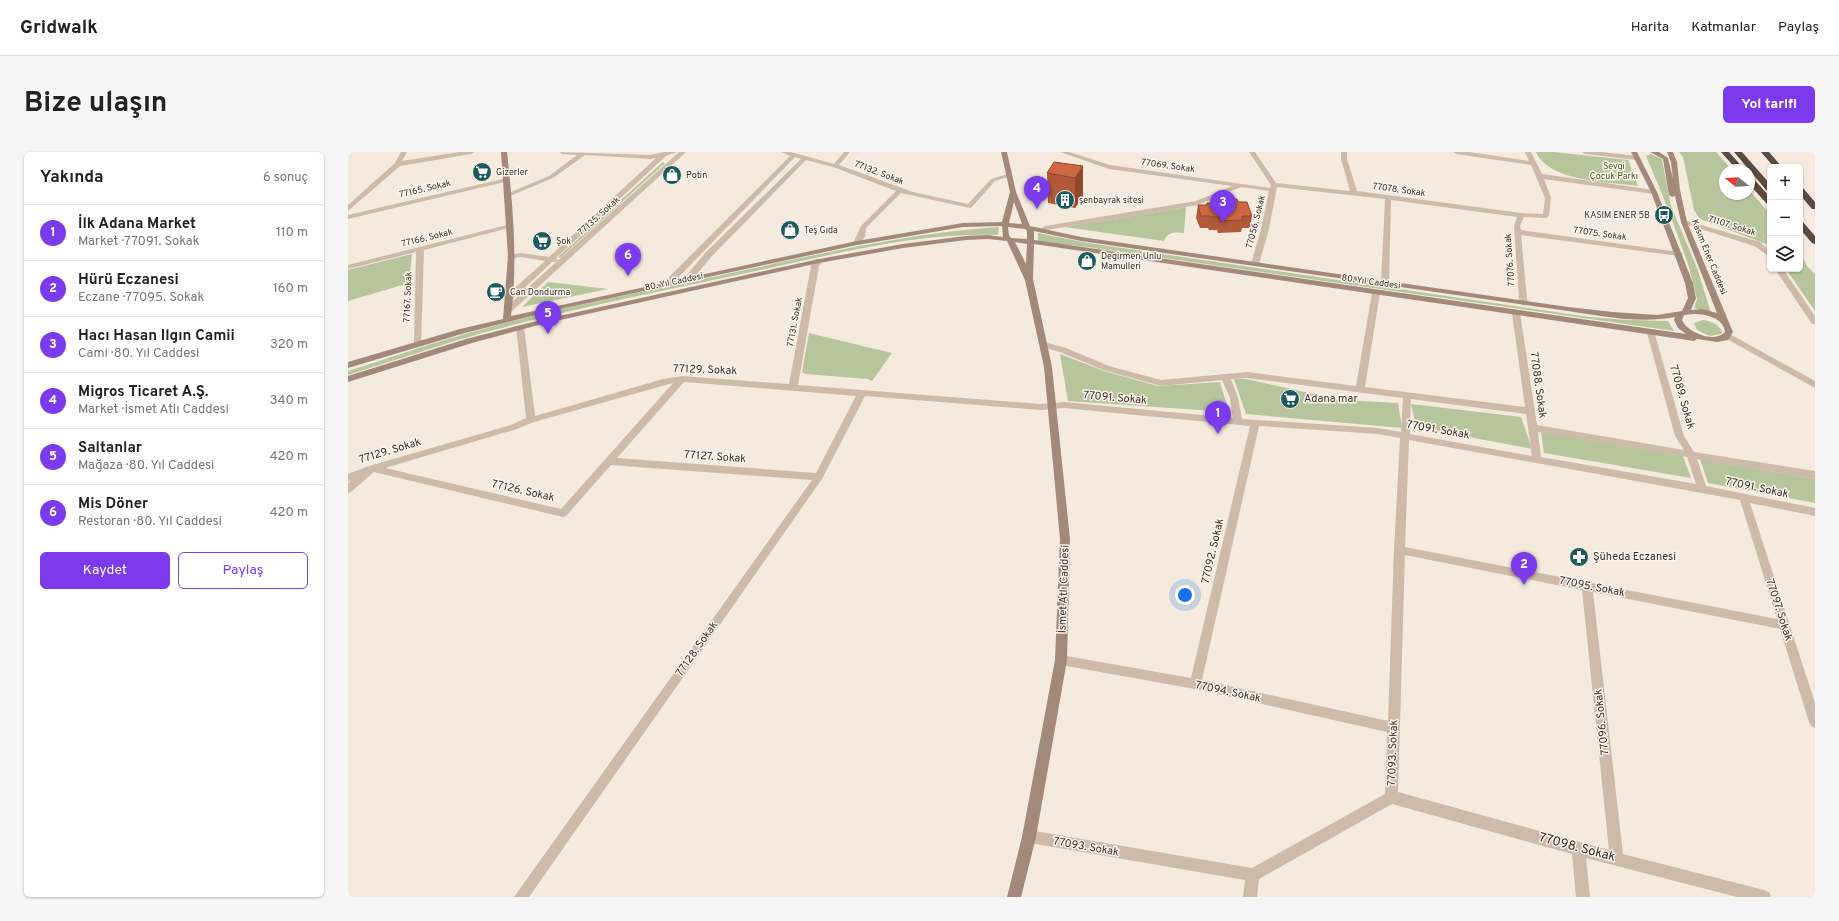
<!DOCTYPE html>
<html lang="tr">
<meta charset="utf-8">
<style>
body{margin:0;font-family:Overpass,sans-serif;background:#f6f6f6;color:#222}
.controls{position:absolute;right:12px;top:12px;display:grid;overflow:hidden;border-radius:6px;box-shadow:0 1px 3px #0004}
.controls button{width:36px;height:36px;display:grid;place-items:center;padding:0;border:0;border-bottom:1px solid #e0e0e0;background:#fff;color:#222;font:20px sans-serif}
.compass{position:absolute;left:1371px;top:12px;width:36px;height:36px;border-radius:50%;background:#fff;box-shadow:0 1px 3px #0004;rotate:288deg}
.you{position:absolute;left:837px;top:443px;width:14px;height:14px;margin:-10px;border:3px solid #fff;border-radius:50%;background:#1a73e8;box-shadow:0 0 0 6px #1a73e833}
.badge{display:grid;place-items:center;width:26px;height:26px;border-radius:50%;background:#7c3aed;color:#fff;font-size:13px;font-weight:700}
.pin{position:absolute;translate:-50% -33px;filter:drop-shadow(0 1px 2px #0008)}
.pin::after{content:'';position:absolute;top:21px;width:14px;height:12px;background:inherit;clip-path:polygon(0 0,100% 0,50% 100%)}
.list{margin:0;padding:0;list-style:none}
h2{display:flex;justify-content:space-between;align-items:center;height:52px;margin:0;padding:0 16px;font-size:17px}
h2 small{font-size:13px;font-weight:400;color:#767676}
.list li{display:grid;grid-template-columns:26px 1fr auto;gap:12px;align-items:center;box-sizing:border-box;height:56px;padding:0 16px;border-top:1px solid #e0e0e0}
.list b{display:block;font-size:15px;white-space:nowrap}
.list p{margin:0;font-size:13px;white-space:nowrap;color:#767676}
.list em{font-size:13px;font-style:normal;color:#767676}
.actions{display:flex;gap:8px;padding:12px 16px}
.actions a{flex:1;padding:9px 0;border:1px solid #7c3aed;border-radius:6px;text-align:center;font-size:14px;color:#7c3aed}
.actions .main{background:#7c3aed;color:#fff}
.icon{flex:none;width:22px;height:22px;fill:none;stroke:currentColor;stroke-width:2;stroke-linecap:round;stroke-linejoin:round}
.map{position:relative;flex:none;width:1467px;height:745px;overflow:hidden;border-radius:6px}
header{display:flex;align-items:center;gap:24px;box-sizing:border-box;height:56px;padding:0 20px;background:#fff;border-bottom:1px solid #e0e0e0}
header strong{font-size:19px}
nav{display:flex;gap:22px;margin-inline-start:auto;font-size:14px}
.intro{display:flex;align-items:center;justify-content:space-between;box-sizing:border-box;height:96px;padding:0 24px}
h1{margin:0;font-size:28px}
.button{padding:10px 18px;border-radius:6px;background:#7c3aed;color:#fff;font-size:14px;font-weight:700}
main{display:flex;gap:24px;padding:0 24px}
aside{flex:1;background:#fff;border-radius:6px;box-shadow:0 1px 3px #0004}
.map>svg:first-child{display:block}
.green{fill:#b7c59d}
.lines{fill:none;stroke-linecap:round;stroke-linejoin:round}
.minor{fill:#cebaa9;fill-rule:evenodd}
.secondary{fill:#a2897a;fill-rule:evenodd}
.motorway{fill:#5c4940;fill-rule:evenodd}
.wall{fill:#b15939}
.shaded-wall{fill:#90482e}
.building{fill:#ce6742;stroke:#90482e}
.labels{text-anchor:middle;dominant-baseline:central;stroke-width:3;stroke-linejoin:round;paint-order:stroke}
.far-street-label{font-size:9px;fill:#3a2f29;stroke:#fbf4eb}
.far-park-label{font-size:9px;fill:#485b2b;stroke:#fbf4eb}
.far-poi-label{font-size:9px;fill:#3a2f29;stroke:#fbf4eb;text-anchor:start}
.street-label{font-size:11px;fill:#3a2f29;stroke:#fbf4eb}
.poi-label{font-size:11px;fill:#3a2f29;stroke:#fbf4eb;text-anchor:start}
.near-street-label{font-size:13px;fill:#3a2f29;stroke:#fbf4eb}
</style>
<header>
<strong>Gridwalk</strong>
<nav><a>Harita</a><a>Katmanlar</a><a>Paylaş</a></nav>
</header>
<div class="intro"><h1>Bize ulaşın</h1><a class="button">Yol tarifi</a></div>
<main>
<aside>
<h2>Yakında<small>6 sonuç</small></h2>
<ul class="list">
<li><span class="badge">1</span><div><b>İlk Adana Market</b><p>Market · 77091. Sokak</p></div><em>110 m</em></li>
<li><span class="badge">2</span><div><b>Hürü Eczanesi</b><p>Eczane · 77095. Sokak</p></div><em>160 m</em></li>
<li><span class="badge">3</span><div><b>Hacı Hasan Ilgın Camii</b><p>Cami · 80. Yıl Caddesi</p></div><em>320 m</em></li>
<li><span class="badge">4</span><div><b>Migros Ticaret A.Ş.</b><p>Market · İsmet Atlı Caddesi</p></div><em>340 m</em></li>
<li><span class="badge">5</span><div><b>Saltanlar</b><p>Mağaza · 80. Yıl Caddesi</p></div><em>420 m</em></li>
<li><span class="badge">6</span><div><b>Mis Döner</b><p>Restoran · 80. Yıl Caddesi</p></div><em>420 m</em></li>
</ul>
<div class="actions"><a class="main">Kaydet</a><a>Paylaş</a></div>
</aside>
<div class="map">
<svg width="1467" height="745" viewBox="0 0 1467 745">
<rect width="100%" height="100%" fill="#f4eade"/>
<!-- green -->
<path class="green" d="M1188,0H1205L1280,8L1290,34C1262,30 1201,30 1188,0Z
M1331,0H1368L1384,18H1377V42H1401V38L1422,62V95L1418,92L1352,67L1346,58L1335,5Z
M1303,2L1314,7L1323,54L1349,116L1363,161L1346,156L1349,147L1341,115L1319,54L1298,4Z
M315,10L317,11L212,106L210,105Z
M838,55L836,81C827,80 819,80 816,89L716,75Z
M651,75L650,83C567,80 484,103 403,120C313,139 223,157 134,181C89,194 45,209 0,223V219C45,205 89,189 135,177C216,154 300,139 383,121C472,102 560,81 651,75Z
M690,81L740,91L1241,165L1281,168L1320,169L1326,179L739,95L690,90Z
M1452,100L1459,114L1467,122V159L1438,117H1452Z
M64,102L61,131L0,149V118Z
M200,130L260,137L174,155Z
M1355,168C1363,169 1371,172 1374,180L1373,182L1362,184L1349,178L1346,171Z
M461,181L544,201L524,229L520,227L457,222L454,220Z
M712,202L756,219L810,234L872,230L881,260L720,249Z
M886,227H898L992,248L1050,251L1054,276L898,262Z
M1063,252L1173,265L1184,297L1068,275Z
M1193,280L1335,304L1343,326L1196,301Z
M1352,307L1467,327V351L1360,331Z"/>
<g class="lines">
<!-- minor -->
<path class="minor" d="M53,0H59L54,9L112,0H126L123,2L52,14L0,59V53L47,11Z
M211,0L303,3L316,0H329L318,4L208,106L210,108L209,110H204L165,147H159V143L197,109L173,105L163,107L159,105L160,103L173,101L201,105L308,6L303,7L237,3L205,26L162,44H158V42L201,24L229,3L214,2Z
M331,0H338L164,159H158V155Z
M433,0H443L486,12L496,0H502L491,13L565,40L620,52L643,27L660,22L663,24L647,29L624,55L622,56L553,41L518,76L517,84L512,93H509L505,91L513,74L548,39L485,15L458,8L364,104L343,129H337V125L358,100L453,7L447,5L323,133H317V129L442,4Z
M712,0H721L762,13L922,36L923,33L901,0H907L928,31L1002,39L993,7V0H999V7L1009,39L1173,61L1195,62L1197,46L1183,13L1108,2L1105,0H1121L1181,9L1177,0H1183L1194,22L1306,38L1309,40L1306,42L1196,27L1203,46L1201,64L1198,66L1176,65L1172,74L1173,78L1331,100L1335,102L1331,104L1173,83L1179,147L1181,151L1177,153H1174L1171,147L1166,74L1169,65L1043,48L1041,131L1037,133L1033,131L1037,47L929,35L921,77L911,112L907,114L903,112L913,77L921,39L893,35L850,53L699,78L694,81L690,79L697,74L848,49L884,34L761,17Z
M1234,0H1253L1289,4L1292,6L1289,8L1237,2Z
M159,26L162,28L161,29L0,67V63Z
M1336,68L1412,90L1422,99V105L1406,94L1334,71L1333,70Z
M163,72L166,74L165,75L76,98L73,194H67L66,192L68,100L0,117V113Z
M468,107H471L475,109L471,114L450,233L693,252L716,250L885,266L882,246L874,228L813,234L755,218L712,200L693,195L692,193L696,190L718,196L761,214L813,228L899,220L1008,234L1024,141L1028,139L1032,141L1017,235L1177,255L1164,161L1168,159L1172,161L1189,273L1336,298L1327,284L1299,181L1303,178L1306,179L1336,284L1346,300L1467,319V327L1349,307L1358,334L1467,356V364L1402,351L1467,551V576L1463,574L1461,570L1432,477L1245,440L1275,702L1416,738L1421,740L1423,745H1389L1238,706L1242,745H1228L1224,702L1044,652L911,727L909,745H895L897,728L676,690L674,685L676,680L681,678L904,716L1037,642L1039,580L847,537L713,513L709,512L707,508L709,504L713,503L843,526L902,274L716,256L693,258L517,244L474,327L181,745H166L464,328L263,313L218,364L215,365L26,320L3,340L0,341V331L4,328L0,330V322L21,314L163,273L178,266L168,175L172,173L176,175L187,264L315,227L334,224L441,232L463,114ZM899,226L1055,246L1053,280L1030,276L894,267L890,246L883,227ZM336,230L508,244L468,321L269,306ZM325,231L213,357L37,316L169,277L186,270ZM1063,247L1178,262L1184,304L1062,282ZM911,274L1030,282L1052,286L1046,398L1040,569L854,528ZM1190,280L1339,305L1348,332L1193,305ZM1061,288L1392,348L1429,467L1057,395ZM1057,403L1234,438L1261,698L1050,640Z
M1427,117H1435L1467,164V172H1464Z
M1380,181L1467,229V236L1377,186V182Z"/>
<!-- secondary -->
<path class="secondary" d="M153,0H159C165,55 170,109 163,164L509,89L615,71L654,70L662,40L653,0H659L668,40L682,74L733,85L1220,155L1265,160L1309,163L1334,159L1340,146L1337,131L1303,40L1283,0H1289L1309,40L1345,131L1348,146L1343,158L1354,157L1369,161L1333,70L1327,44L1324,45L1321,43L1315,7L1302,0H1311L1320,6L1325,27L1323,10L1319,0H1325L1329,10L1332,38L1339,70L1385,180L1380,188L1369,190L1349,187L1346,189L686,92L685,127L704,215L722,387L719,508L688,685L673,745H659L674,685L707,508L712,387L696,215L677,128L659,89L640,87L618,88L555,96L471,111L194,172L124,191L0,230V224L118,187L193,168L471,107L555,92L618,84L640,83L655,85L654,74L615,75L509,93L203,159L117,181L0,216V210L112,177L155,167L160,104ZM666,50L674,72L661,71ZM660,75L677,77L679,79V87L663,86L661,83ZM686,79L733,89L1220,159C1254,164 1293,172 1327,165L1326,168L1330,176L1338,182L686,88ZM667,90L679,92L678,112ZM1346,162C1357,162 1376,166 1377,180C1366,192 1339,180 1334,168L1336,163Z"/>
<!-- motorway -->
<path class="motorway" d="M1373,0H1381L1397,18H1389Z
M1386,0H1394L1422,32V39H1419Z
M1413,0H1421L1434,15H1426Z
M1401,25H1404L1422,45V52H1419L1401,32Z
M1452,36H1455L1467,50V57H1464L1452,43Z
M1452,69L1455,70L1467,84V92L1464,91L1452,77Z"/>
</g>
<!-- wall -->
<path class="wall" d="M735,14V44L727,56L700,51L699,21Z
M863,48L890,50L904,64L902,76H894L893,80L870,81L869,78H861L860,76H852L848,66L850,53H858L859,51H863Z"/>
<!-- shaded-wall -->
<path class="shaded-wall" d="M735,14V44L727,56V26Z"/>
<!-- building -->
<path class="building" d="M706,10L735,14L727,26L699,21Z
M889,47L890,50H899L904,64H894L895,68L872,69L871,65H862V64H853L850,53H859V51H864L863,48Z"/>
<!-- icons -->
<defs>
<g id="supermarket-disc" transform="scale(1)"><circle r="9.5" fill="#1b5a5f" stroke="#fbf4eb"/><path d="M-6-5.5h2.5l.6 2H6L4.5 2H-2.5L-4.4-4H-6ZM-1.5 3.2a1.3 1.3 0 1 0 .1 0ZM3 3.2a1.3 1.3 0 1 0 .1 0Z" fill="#fff"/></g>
<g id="shop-disc" transform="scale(1)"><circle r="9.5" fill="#1b5a5f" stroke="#fbf4eb"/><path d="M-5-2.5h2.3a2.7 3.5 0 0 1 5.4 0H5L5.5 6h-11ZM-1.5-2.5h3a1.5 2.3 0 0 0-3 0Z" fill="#fff"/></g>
<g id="building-disc" transform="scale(1)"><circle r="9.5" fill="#1b5a5f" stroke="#fbf4eb"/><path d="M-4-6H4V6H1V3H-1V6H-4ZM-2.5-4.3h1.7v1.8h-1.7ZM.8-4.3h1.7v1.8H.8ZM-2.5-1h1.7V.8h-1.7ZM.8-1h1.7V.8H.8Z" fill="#fff"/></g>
<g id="bus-disc" transform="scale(1)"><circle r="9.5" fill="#1b5a5f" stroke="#fbf4eb"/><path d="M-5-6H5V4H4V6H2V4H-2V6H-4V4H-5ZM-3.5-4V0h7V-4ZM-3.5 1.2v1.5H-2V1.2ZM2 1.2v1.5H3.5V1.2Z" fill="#fff"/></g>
<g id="cafe-disc" transform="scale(1)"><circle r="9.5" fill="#1b5a5f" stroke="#fbf4eb"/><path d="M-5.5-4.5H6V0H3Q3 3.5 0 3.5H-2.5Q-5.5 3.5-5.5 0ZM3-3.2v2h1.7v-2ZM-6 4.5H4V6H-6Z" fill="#fff"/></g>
<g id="pharmacy-disc" transform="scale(1)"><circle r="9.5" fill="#1b5a5f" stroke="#fbf4eb"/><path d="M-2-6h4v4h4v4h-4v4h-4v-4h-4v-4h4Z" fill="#fff"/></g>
</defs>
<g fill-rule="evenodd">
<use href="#supermarket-disc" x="134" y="20"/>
<use href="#shop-disc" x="324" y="23"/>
<use href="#building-disc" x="717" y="48"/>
<use href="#bus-disc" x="1316" y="63"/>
<use href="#shop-disc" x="442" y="78"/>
<use href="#supermarket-disc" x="194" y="89"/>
<use href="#shop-disc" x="739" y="109"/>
<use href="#cafe-disc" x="148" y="140"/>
<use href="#supermarket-disc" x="942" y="247"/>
<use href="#pharmacy-disc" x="1231" y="405"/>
</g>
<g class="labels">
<!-- far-street labels -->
<g class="far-street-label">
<text transform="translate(820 14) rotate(8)">77069. Sokak</text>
<text transform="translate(531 21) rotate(21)">77132. Sokak</text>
<text transform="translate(77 37) rotate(-13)">77165. Sokak</text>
<text transform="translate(1051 38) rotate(8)">77078. Sokak</text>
<text transform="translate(251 64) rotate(-42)">77135. Sokak</text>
<text transform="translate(908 70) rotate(-76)">77056. Sokak</text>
<text transform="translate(1384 74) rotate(17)">71107. Sokak</text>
<text transform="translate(1252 82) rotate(8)">77075. Sokak</text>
<text transform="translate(79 86) rotate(-14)">77166. Sokak</text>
<text transform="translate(1361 105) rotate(68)">Kasım Ener Caddesi</text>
<text transform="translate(1162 108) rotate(-94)">77076. Sokak</text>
<text transform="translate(326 130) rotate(-12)">80. Yıl Caddesi</text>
<text transform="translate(1023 130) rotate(8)">80. Yıl Caddesi</text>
<text transform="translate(60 145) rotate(-88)">77167. Sokak</text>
<text transform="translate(447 170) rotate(-79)">77131. Sokak</text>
</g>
<!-- far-park labels -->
<g class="far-park-label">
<text x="1266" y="14">Sevgi<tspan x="1266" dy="10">Çocuk Parkı</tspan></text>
</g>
<!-- far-poi labels -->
<g class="far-poi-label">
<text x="148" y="20">Gizerler</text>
<text x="338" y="23">Potin</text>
<text x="731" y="48">şenbayrak sitesi</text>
<text x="1302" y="63" text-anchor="end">KASIM ENER 5B</text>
<text x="456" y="78">Teş Gıda</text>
<text x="208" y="89">Şok</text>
<text x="753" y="104">Degirmen Unlu<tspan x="753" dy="10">Mamulleri</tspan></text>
<text x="162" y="140">Can Dondurma</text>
</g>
<!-- street labels -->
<g class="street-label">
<text transform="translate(357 218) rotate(2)">77129. Sokak</text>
<text transform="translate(1190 233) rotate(82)">77088. Sokak</text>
<text transform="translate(1334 245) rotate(74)">77089. Sokak</text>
<text transform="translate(767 246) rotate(5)">77091. Sokak</text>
<text transform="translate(1090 278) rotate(10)">77091. Sokak</text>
<text transform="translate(42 299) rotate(-17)">77129. Sokak</text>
<text transform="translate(367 305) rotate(4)">77127. Sokak</text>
<text transform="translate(1409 336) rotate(12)">77091. Sokak</text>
<text transform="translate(175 339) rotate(13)">77126. Sokak</text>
<text transform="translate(865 399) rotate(-77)">77092. Sokak</text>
<text transform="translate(1244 435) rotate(11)">77095. Sokak</text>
<text transform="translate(716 437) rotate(-88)">İsmet Atlı Caddesi</text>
<text transform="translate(1431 458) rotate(72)">77097. Sokak</text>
<text transform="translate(349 497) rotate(-55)">77128. Sokak</text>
<text transform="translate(880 540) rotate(12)">77094. Sokak</text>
<text transform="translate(1254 570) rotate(-96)">77096. Sokak</text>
<text transform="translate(1045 601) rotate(-88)">77093. Sokak</text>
<text transform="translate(738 695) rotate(10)">77093. Sokak</text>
</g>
<!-- poi labels -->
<g class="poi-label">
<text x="956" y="247">Adana mar</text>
<text x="1245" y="405">Şüheda Eczanesi</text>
</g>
<!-- near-street labels -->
<g class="near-street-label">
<text transform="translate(1229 696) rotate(15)">77098. Sokak</text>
</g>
</g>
</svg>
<div class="controls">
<button>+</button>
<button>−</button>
<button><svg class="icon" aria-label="layers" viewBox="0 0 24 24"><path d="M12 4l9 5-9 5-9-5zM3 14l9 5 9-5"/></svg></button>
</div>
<svg class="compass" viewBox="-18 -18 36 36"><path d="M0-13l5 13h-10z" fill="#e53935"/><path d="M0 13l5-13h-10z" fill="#767676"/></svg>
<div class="you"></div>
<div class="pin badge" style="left:870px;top:282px">1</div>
<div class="pin badge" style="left:1176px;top:433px">2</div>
<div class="pin badge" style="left:875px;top:71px">3</div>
<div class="pin badge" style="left:689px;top:57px">4</div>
<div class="pin badge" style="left:200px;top:182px">5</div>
<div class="pin badge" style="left:280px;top:124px">6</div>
</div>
</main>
